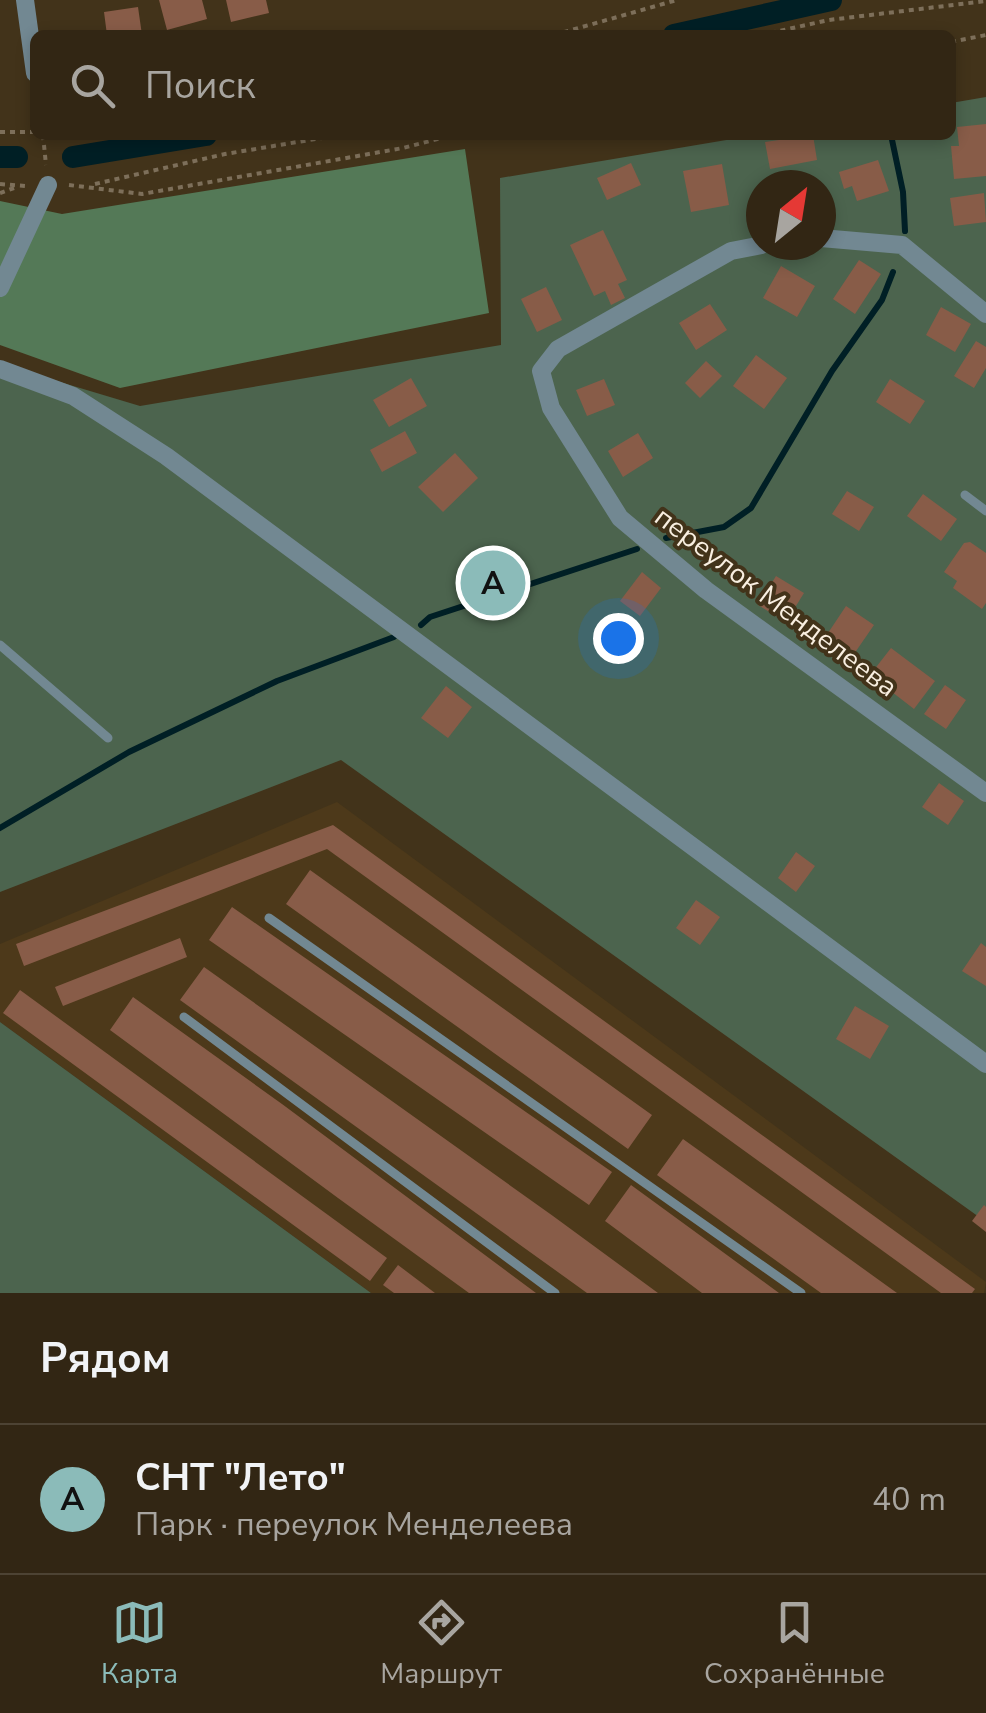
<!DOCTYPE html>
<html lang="ru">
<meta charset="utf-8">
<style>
body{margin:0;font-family:"Nunito Sans",sans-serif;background:#3a2e1d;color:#f1f3f6}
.compass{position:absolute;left:746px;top:170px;width:90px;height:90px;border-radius:50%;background:#322614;box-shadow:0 5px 15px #0003;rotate:30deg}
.you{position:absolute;left:618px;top:638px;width:35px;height:35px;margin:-25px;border:8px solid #fff;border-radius:50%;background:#1a73e8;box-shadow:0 0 0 15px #1a73e833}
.badge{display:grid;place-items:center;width:65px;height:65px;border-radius:50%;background:#8bbbb9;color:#111;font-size:32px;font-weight:700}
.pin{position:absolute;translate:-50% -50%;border:5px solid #fff;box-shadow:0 2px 10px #0006}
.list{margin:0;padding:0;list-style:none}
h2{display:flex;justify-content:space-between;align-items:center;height:130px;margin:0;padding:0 40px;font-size:42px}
h2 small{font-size:32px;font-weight:400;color:#a8a5a0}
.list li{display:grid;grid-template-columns:65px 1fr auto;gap:30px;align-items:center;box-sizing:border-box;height:150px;padding:0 40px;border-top:2px solid #4d4334}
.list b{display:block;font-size:38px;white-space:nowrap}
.list p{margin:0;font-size:32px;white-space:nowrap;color:#a8a5a0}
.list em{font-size:32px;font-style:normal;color:#a8a5a0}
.icon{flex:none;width:55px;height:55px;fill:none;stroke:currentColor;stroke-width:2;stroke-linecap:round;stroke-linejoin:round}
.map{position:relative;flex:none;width:986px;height:1293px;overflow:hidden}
.search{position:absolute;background:#322614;box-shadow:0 5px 15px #0003;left:30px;right:30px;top:30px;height:110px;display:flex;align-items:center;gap:25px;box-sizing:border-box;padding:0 35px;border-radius:15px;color:#a8a5a0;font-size:38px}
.sheet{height:280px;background:#322614}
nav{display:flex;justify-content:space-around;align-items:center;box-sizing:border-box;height:140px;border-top:2px solid #4d4334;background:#322614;font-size:28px;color:#a8a5a0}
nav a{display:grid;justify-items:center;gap:5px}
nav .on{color:#8bbbb9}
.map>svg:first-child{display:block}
.built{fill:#4d391a}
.green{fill:#4c644e;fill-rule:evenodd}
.forest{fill:#547957}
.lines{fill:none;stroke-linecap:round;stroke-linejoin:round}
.stream{stroke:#001f25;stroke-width:6}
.canal{stroke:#001f25;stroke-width:22}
.building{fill:#885c48}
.path{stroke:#7d6f5a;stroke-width:4;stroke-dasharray:5 5;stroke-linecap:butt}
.service{stroke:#728892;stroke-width:9}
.minor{stroke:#728892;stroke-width:18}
.labels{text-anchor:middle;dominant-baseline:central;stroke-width:8;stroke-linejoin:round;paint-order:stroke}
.street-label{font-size:28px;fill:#f9efe1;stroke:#42331a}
</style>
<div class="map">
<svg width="986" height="1293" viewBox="0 0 986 1293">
<rect width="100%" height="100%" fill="#42331a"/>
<!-- built -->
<path class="built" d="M337,802L986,1282L984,1293H371L0,1022V944Z"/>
<!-- green -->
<path class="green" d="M986,97V1222L341,760L0,892V364L140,406L501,345L500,178L756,135H951V103ZM761,185H821V245H761Z
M0,1022L371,1293H0Z"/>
<!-- forest -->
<path class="forest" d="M465,149L489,313L120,388L0,345V201L62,214Z"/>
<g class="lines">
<!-- stream -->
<path class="stream" d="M891,135L903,192L905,231
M666,538L724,527L751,508L832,371L882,300L893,272
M421,625L430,617L637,549
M0,828L129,752L277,681L394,637"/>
<!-- canal -->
<path class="canal" d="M674,35L831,0
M0,157H17
M73,157L206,135"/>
</g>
<!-- building -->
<path class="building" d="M159,0H202L207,19L167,30Z
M226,0H266L269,13L231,22Z
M138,7L142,35H107L104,12Z
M986,124V176L954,179L951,146H959L957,127Z
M813,135L817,160L770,169L765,142Z
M878,160L889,191L857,201L852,186L844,189L839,172Z
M631,163L641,185L607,200L597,178Z
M722,164L729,205L691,212L683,171Z
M984,193L986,222L954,226L950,198Z
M603,230L627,280L618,284L625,298L611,305L605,291L594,296L570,245Z
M859,260L881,274L855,314L833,299Z
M781,266L815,286L797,317L763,298Z
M546,287L562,320L537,332L521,299Z
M710,304L727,330L696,350L679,323Z
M941,307L971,324L955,352L926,335Z
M976,341L986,347V368L974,388L954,376Z
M756,355L787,378L764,409L733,386Z
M706,361L722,376L700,398L685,383Z
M411,378L427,406L389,427L373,400Z
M604,379L615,405L587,416L576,390Z
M890,379L925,401L910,424L876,402Z
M405,431L417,453L382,472L370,450Z
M638,433L653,458L623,477L608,451Z
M455,453L478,478L443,512L418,487Z
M847,491L874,507L859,531L832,514Z
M923,494L957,519L941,541L907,516Z
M970,542L986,553V603L982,609L953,588L957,581L944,572L964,543Z
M642,572L661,588L640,616L620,601Z
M776,576L804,593L786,622L758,605Z
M846,606L874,625L854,654L826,636Z
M891,648L935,681L914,709L870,675Z
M945,685L966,700L946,729L924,714Z
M446,686L472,707L448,738L421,718Z
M939,783L964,801L948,825L922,807Z
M333,825L975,1289L972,1293H941L327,849L24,966L16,944Z
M796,852L815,866L796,892L778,878Z
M310,870L652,1115L628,1149L286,904Z
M696,900L720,917L700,945L676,928Z
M232,907L612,1172L589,1205L209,940Z
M180,938L187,957L63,1006L55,987Z
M981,943L986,947V986L962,971Z
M204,967L553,1216L658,1293H587L180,1000Z
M20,990L387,1258L370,1281L3,1013Z
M133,997L282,1104L536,1293H469L338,1198L110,1030Z
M855,1006L889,1026L870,1059L836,1039Z
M683,1139L897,1293H821L657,1175Z
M631,1185L779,1293H702L605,1221Z
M984,1205L986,1207V1232L972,1221Z
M398,1265L435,1293H394L383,1285Z"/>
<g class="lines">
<!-- path -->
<path class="path" d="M554,35L677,0
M761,35L829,20L986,1
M951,42L986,35
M0,132H35
M43,135L46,165
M0,184L25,186
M95,184L225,154L340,135
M69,185L142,194L403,148L453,135
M0,193L14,188"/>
<!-- service -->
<path class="service" d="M965,495L986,511
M0,645L108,738
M269,918L801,1293
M184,1017L555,1293"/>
<!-- minor -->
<path class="minor" d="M25,0L35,73
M821,238L902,245L986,314
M762,245L731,251L558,349L541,371L551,408L620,518L706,590L986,793
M0,288L48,185
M0,369L73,396L166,456L986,1064"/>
</g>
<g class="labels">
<!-- street labels -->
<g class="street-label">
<text transform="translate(776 602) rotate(37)">переулок Менделеева</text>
</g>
</g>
</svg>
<svg class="compass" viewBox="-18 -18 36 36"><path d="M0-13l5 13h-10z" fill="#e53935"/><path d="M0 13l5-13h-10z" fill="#a8a5a0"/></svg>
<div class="you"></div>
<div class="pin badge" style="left:493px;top:583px">A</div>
<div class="search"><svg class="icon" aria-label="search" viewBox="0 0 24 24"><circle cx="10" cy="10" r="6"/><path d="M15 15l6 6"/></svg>Поиск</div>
</div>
<section class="sheet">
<h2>Рядом<small></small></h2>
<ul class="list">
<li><span class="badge">A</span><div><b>СНТ &quot;Лето&quot;</b><p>Парк · переулок Менделеева</p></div><em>40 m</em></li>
</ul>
</section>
<nav>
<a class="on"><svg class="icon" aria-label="map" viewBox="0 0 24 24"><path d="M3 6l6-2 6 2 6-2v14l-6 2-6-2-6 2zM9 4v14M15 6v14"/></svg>Карта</a>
<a><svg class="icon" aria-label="directions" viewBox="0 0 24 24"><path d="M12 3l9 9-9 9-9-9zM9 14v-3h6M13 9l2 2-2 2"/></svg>Маршрут</a>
<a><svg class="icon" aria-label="saved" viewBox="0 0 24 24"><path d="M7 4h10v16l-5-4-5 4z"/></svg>Сохранённые</a>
</nav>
